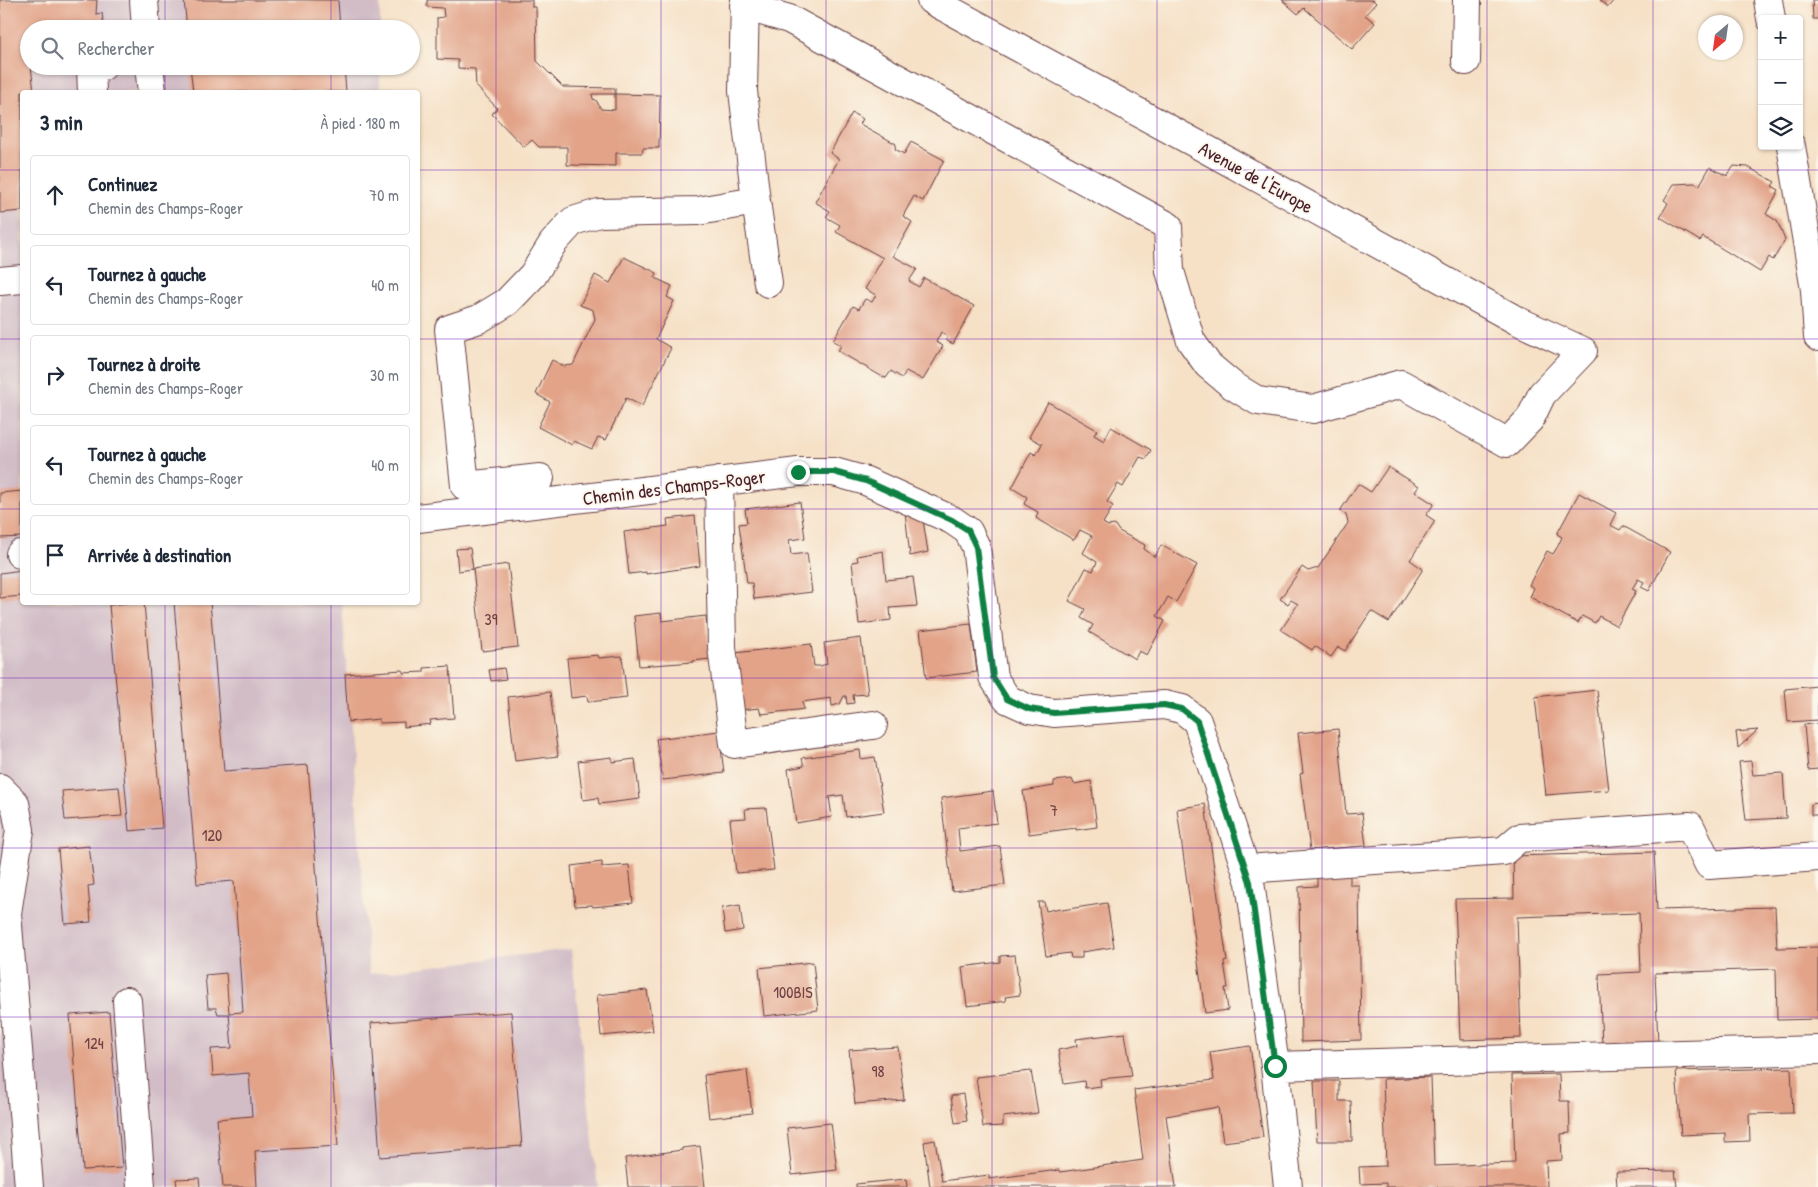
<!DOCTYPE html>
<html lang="fr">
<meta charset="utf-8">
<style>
body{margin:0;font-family:"Patrick Hand",sans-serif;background:#f6f6f7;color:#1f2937}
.controls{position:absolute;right:15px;top:15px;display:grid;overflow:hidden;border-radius:5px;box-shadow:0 1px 4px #0004}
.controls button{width:45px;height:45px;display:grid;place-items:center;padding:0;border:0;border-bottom:1px solid #e0e1e3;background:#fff;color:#1f2937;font:25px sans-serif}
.compass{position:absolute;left:1698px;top:15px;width:45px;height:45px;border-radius:50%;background:#fff;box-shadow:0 1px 4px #0004;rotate:209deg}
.stop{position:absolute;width:15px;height:15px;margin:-11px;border:4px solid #0b8043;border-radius:50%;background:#fff}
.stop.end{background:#0b8043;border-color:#fff;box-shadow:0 1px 5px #0008}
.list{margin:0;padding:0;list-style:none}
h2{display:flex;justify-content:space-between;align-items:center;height:65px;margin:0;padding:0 20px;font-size:21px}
h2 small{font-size:16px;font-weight:400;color:#747a83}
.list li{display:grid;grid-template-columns:32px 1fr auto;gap:15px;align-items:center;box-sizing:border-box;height:80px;margin:0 10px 10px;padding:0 10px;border:1px solid #e0e1e3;border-radius:5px}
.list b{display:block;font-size:19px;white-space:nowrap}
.list p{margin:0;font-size:16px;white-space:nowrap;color:#747a83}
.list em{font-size:16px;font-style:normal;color:#747a83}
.icon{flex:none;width:28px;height:28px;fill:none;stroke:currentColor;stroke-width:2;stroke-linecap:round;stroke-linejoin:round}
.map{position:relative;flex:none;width:1818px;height:1187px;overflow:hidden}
.search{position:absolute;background:#fff;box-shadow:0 1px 4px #0004;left:20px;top:20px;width:400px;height:55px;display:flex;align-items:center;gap:12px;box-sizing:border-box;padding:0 18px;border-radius:28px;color:#747a83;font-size:19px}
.panel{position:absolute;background:#fff;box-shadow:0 1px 4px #0004;left:20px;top:90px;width:400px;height:515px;border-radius:5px}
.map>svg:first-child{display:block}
.industrial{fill:#d2bdc7}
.building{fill:#e2a388}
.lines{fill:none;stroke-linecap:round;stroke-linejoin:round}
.minor-casing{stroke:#643c42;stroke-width:30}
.minor{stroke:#fff;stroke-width:28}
.route{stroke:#0b8043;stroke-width:6}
.grid{fill:none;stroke:#7b2cbf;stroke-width:1;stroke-opacity:0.55}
.labels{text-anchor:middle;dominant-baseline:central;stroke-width:4;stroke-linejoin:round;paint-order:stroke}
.number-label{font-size:16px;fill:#704042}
.street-label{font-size:19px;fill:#4a1f2b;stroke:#fbf7ec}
</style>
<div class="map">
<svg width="1818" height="1187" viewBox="0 0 1818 1187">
<rect width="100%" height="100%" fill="#fbf7ec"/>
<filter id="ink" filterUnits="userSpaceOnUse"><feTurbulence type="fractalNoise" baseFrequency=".02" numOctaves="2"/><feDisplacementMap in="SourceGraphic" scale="10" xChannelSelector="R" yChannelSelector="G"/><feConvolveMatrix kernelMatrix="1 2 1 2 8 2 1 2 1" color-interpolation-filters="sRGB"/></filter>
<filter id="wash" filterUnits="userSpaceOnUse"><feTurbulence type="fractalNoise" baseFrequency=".0096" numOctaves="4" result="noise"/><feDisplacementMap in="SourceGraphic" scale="20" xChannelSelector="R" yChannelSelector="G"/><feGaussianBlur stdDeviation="1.12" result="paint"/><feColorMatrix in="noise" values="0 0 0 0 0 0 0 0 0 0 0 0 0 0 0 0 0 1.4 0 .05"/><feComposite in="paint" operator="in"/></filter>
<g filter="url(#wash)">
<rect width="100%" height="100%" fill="#f6e1c7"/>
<!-- industrial -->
<path class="industrial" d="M0,0H380V29H29V66H380V92H22V602L342,603L369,974L571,949L598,1187H0Z"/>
<g id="blocks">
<!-- building -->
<path class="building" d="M0,0H97L96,14L102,13L104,29H29V66H31L34,92H22V211L0,213Z
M184,0H338L340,29H187Z
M427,0H532V7H536L537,61L563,87L615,88V94H592L593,99L596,100L601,109L615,110V94L660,95L659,148H643L642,153H616V166L567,165V147H539L532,140L524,147L492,114L497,108L476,86L475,69L458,68V60L437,59V18L444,17L443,8L427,7Z
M1282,0H1373L1376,3L1365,15L1375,23L1352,49L1304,8L1298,14Z
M1600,0H1614L1608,7Z
M1812,0H1818V19H1813Z
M190,66H344L346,92H193Z
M852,113L863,119L860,124L896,144L895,149L904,154L911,142L944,160L923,201L914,196L903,216L912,222L893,256L917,269L909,281L919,287L924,278L974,306L953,344L946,340L948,336L941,332L936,342L943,346L923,380L906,371L902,378L891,371L886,378L881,376L838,351L841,345L833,341L853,306L859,309L865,299L872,302L876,295L865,289L883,258L836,232L840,225L826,217L830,211L815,202L839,159L830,153Z
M1734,166L1748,167L1775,182L1772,186L1779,190L1766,214L1777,221L1785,240L1773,260L1769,257L1760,272L1703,237L1700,241L1660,217L1668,203L1664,200L1674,184L1695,183L1699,186L1710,167L1727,176Z
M624,257L657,273L655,278L672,286L667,297L674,301L656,339L671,348L642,406L626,398L606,440L598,437L592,449L574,441L572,445L538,427L550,402L536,394L552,360L564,366L573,365L595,319L593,310L580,305L595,275L610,283Z
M1048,402L1097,430L1094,435L1104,441L1111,427L1151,450L1146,459L1140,457L1123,487L1118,484L1107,502L1113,506L1103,523L1108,526L1115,525L1119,531L1145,545L1144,549L1155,557L1161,545L1197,565L1176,602L1168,597L1157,616L1165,621L1147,655L1139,651L1135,659L1089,632L1093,625L1081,618L1085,609L1069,601L1086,568L1093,571L1097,562L1083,553L1092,536L1080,530L1074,540L1036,518L1038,512L1024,504L1027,497L1012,488L1031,452L1036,455L1042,444L1029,437Z
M1388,467L1419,486L1415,492L1434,504L1426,515L1435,521L1410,560L1423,569L1389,622L1371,611L1345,651L1338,647L1331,657L1315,646L1312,650L1281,630L1298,604L1291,600L1288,604L1280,599L1302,567L1308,571L1318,568L1348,523L1346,515L1340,511L1358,484L1371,492Z
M22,491V537L0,538V493Z
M1579,493L1616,513L1610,525L1620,530L1623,526L1670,552L1649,591L1641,587L1644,582L1638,579L1632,589L1636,591L1617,626L1599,616L1595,623L1582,616L1578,623L1530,597L1534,588L1529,585L1547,551L1553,554L1558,546L1562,537L1557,534Z
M800,502L805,538L789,540L791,555L807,553L812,592L754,599L752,583H747L739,524L747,523L745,509Z
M905,512L923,520L928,552L910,556Z
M695,516L700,566L646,574V572L629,574L624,532L668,526L667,519Z
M470,548L473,569L458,571L456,549Z
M883,551L886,580L913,577L917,606L890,608L891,620L859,624L852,562L858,561L857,556Z
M508,564L518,647L482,651L473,569Z
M22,570V596L0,598V573Z
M135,602H144L162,828L129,831L109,605Z
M174,602H210L224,771L308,765L338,1146L255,1151L257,1187H223L217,1119L252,1116L249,1073L213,1076L211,1049L232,1048L229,1014H218L216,1008H208L205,975L226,973L229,1013L243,1012L234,881L197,884Z
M661,613L662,621L706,616L710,659L693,661L694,662L639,666L634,616Z
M971,624L977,672L926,678L920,630Z
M861,638L868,694L853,695L854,703L847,704L846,696H844L840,704L832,706L831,698L802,702L804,709L797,710L761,714L759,708L742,710L735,653L811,644L814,666H820L827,664L824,643Z
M598,655L599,658L622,656L627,698L588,702L587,696L571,698L567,658Z
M450,666L454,718L430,720L431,724L404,727V722L380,723L379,719L348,722L345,674L403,670V673L424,672V668Z
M504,668L506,679L491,681L489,670Z
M1818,686V720L1788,722L1785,689Z
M1597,690L1609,790L1546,795L1535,697Z
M550,692L558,756L515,761L508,697Z
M1818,723V769L1808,770L1804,725Z
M1338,729L1346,814L1362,813L1366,846L1310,850L1300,774L1303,773L1298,733Z
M1758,730L1738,748L1736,732Z
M719,731L724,773L663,780L656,739Z
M860,750L861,759L875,757L884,812L846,817L843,795L829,797L832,817L796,823L788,769L804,766L802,758Z
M612,757V762L635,759L640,799L599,804L598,798L583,800L578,761Z
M1751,761L1753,775L1783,773L1786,818L1746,820L1739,762Z
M1072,779L1074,784L1091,781L1097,827L1076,830V828L1029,834L1023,791L1054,786V781Z
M119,787L122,816L65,820L62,791Z
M993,791L997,823L958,828L960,851L1000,846L1005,885L952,891L941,798Z
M1818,803V815H1811V804Z
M1205,804L1227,961L1224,962L1228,988H1225L1228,1010L1205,1013L1177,809Z
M766,808L774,870L736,873L730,819L746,818L745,809Z
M89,846L94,885L88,886L91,922L65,924L58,849Z
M1654,852L1657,910L1775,907L1777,948L1818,947V1019L1777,1020L1776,969L1655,973L1658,1044L1602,1046L1599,974L1641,972L1639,913L1517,917L1521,1038L1460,1040L1455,899L1514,898L1513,856Z
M602,862V867L629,865L633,903L593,907L592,905L575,906L571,866Z
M1317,868H1350V885H1359L1361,1040L1301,1042L1299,887L1317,886Z
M1038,902H1044L1046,911L1060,908L1062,910L1107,903L1114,947L1082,952V958H1071L1070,953L1046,956Z
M740,905L743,930L725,933L722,908Z
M1015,955L1020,995L1005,997L1006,1001L967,1006L962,967L1000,962V956Z
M813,962L818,1010L764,1016L759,968Z
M647,990L653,1031L601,1036L597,995Z
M109,1012L122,1168L83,1170L70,1015Z
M511,1012L522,1146L380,1157L371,1023Z
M1125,1033L1132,1076L1100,1079L1101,1086L1085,1088L1084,1081L1064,1084L1058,1050L1077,1046L1076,1039Z
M1250,1046L1263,1137L1223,1142L1218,1107L1166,1116L1176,1187H930L924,1142L935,1140L942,1181L989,1175V1179L1059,1170L1060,1172L1143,1160L1134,1090L1214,1080L1210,1052Z
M898,1047L904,1100L855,1104L849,1050Z
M1791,1068L1793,1113L1749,1114L1750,1141L1725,1142V1133L1681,1135L1676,1071Z
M747,1070L752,1113L709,1118L704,1075Z
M1031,1071L1038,1113L1003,1117V1126L983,1127L976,1077Z
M1559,1074L1560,1101H1569L1570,1133L1561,1134L1562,1160L1546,1161L1547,1187H1386V1183L1360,1184L1359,1167L1386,1166L1383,1079L1431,1077L1434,1166L1515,1163L1512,1075Z
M1314,1081H1339V1101H1351L1352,1141H1317Z
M963,1094L967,1121L955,1123L951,1096Z
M831,1123L837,1170L792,1175L787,1128Z
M700,1146L705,1187H628L625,1158L682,1150V1148Z
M1675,1171L1677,1187H1617L1616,1172Z
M199,1178L200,1187H177L176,1179Z
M906,1179L907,1187H856V1184Z"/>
</g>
</g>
<g filter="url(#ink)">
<use href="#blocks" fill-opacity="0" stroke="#643c42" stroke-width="1"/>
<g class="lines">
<!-- minor casing -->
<g class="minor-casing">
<path id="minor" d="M144,0L146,29
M745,0L743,91L756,201L768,283
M1768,0L1771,19
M744,6L789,19L1168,226L1170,271L1191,341L1208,365L1232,385L1258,401L1313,409L1401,384L1507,443L1530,419L1542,394L1583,351L1516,320L1206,149L931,0
M1466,61L1467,0
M149,66L152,92
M92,92L91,68L103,66
M1791,146L1815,290L1818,337
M0,281L22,279
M540,478L465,486L449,329L479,319L507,302L533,275L553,243L573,221L599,213L698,211L756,201
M719,481L722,647L734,744L873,725
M418,518L798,472H834L866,481L952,520L968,531L976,547L993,677L1007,699L1029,709L1054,713L1164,705L1182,709L1197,721L1250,882L1275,1066L1288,1187
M20,554H22
M0,788L15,803L20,830L7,913
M1246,869L1504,851L1519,838L1690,826L1709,865L1818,857
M0,903L7,913L29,1187
M127,1001L141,1187
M1275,1066L1818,1050"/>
</g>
<!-- minor -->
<use href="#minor" class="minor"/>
</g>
</g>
<g class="lines" filter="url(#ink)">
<!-- route -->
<path class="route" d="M798,472H834L866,481L952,520L968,530L976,547L993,677L1007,699L1029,709L1054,713L1164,705L1182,709L1197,721L1250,882L1275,1066"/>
</g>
<!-- grid -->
<path class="grid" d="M165,0V29M331,0V29M496,0V1187M661,0V1187M826,0V1187M992,0V1187M1157,0V1187M1322,0V1187M1487,0V1187M1653,0V1187M165,66V92M331,66V92M0,170H22M418,170H1818M0,339H22M418,339H1818M0,509H22M418,509H1818M165,602V1187M331,602V1187M0,678H1818M0,848H1818M0,1017H1818"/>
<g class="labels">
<!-- number labels -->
<g class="number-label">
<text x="491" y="619">39</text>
<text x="1054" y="810">7</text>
<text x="212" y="835">120</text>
<text x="793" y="992">100BIS</text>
<text x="94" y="1043">124</text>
<text x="878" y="1071">98</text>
</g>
<!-- street labels -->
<g class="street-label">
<text transform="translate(1256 177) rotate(29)">Avenue de l'Europe</text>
<text transform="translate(674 487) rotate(-7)">Chemin des Champs-Roger</text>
</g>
</g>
</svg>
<div class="controls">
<button>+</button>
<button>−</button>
<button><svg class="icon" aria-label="layers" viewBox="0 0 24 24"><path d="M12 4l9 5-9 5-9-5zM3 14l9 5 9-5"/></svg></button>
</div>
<svg class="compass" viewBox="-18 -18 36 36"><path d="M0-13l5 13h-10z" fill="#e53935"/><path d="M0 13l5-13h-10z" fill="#747a83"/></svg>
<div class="stop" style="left:1275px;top:1066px"></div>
<div class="stop end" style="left:798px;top:472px"></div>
<div class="search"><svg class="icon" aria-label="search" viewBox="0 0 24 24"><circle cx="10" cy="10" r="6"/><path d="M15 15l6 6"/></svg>Rechercher</div>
<section class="panel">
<h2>3 min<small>À pied · 180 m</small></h2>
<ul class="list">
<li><svg class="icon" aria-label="ahead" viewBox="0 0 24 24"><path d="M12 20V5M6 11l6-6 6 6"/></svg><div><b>Continuez</b><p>Chemin des Champs-Roger</p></div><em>70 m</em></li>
<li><svg class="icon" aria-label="left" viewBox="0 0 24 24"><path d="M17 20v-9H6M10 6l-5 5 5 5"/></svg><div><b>Tournez à gauche</b><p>Chemin des Champs-Roger</p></div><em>40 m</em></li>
<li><svg class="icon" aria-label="right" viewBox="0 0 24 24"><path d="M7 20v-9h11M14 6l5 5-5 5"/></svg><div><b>Tournez à droite</b><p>Chemin des Champs-Roger</p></div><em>30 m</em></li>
<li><svg class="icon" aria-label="left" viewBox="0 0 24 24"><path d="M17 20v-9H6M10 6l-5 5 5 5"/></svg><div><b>Tournez à gauche</b><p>Chemin des Champs-Roger</p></div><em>40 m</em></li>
<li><svg class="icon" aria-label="arrive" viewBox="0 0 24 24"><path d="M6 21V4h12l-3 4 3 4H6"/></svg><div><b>Arrivée à destination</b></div></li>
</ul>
</section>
</div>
